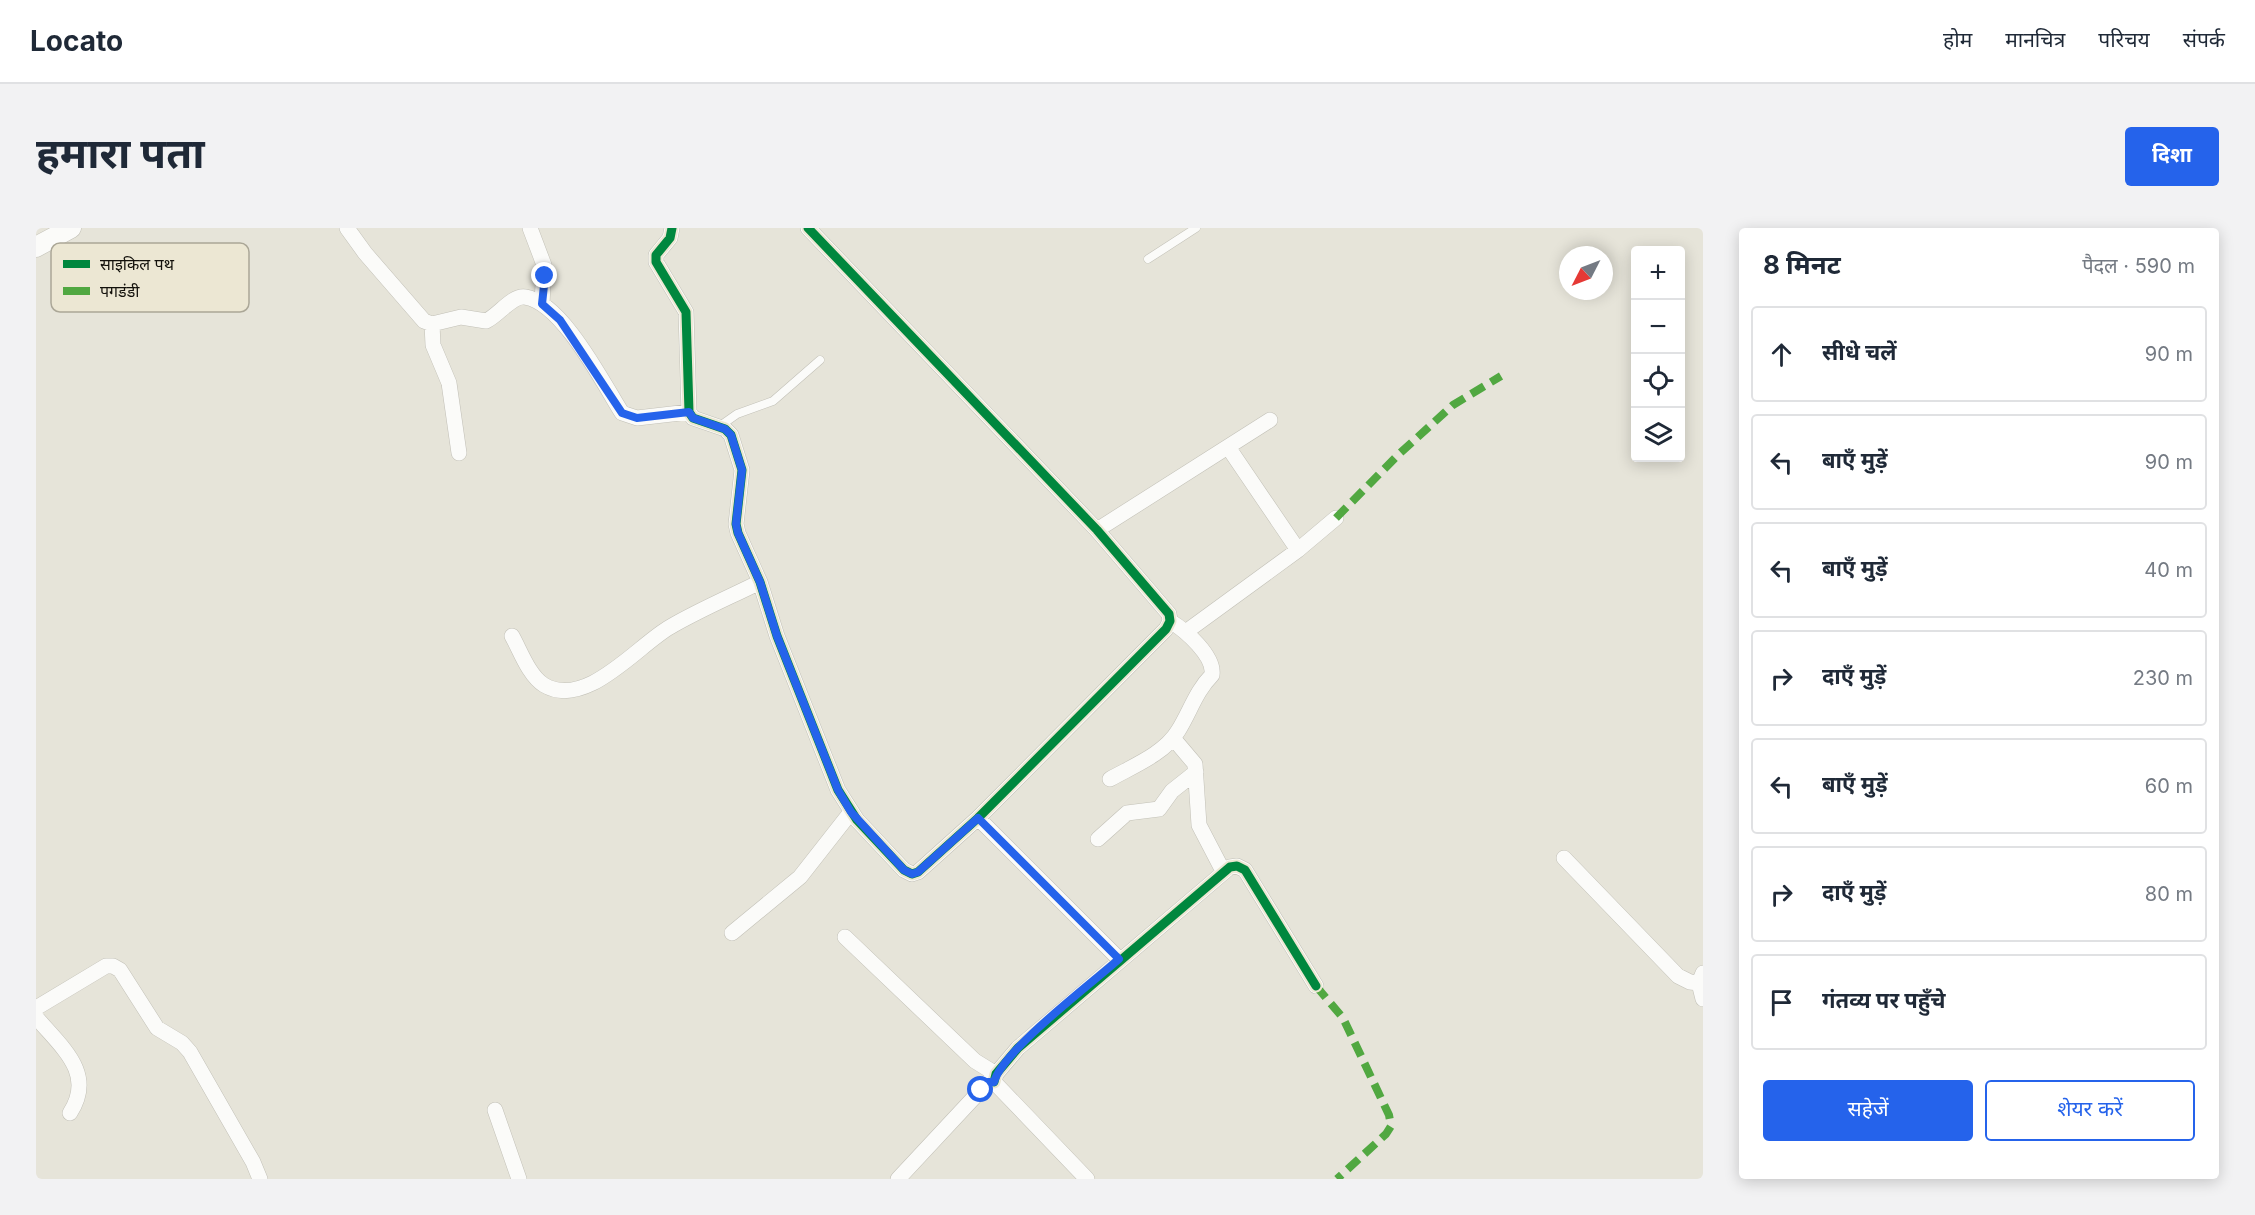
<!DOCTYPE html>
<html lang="hi">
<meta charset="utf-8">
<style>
body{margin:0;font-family:Inter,"Noto Sans Devanagari",sans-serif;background:#f2f2f3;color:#1f2937}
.controls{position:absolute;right:18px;top:18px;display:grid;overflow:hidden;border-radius:6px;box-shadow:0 3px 15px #0003}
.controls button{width:54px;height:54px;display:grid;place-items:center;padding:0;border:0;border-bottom:2px solid #e0e1e3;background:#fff;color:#1f2937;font:30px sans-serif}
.compass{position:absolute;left:1523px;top:18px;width:54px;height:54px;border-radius:50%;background:#fff;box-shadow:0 3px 15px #0003;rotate:228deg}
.stop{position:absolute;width:18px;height:18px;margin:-14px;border:4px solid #2563eb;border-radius:50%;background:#fff}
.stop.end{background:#2563eb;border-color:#fff;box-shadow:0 2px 6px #0008}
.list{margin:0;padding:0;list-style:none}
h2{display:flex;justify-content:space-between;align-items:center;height:78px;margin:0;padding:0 24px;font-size:26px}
h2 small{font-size:20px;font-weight:400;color:#747a83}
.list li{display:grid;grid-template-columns:39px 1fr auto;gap:18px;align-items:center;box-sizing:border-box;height:96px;margin:0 12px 12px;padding:0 12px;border:2px solid #e0e1e3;border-radius:6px}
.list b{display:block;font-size:22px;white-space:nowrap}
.list em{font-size:20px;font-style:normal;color:#747a83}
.actions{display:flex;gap:12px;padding:18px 24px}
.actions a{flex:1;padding:14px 0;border:2px solid #2563eb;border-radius:6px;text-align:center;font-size:21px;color:#2563eb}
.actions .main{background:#2563eb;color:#fff}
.icon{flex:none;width:33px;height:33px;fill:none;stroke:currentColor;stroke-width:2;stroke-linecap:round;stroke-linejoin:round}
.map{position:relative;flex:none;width:1667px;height:951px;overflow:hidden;border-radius:6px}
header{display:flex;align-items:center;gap:36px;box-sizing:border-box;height:84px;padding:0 30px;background:#fff;border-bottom:2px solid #e0e1e3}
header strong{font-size:28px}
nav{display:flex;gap:33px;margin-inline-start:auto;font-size:21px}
.intro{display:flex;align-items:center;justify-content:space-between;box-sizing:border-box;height:144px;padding:0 36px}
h1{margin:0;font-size:42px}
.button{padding:15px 27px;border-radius:6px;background:#2563eb;color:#fff;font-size:21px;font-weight:700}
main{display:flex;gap:36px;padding:0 36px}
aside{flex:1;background:#fff;border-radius:6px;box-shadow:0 3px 15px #0003}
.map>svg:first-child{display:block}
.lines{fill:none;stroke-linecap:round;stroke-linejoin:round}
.service-casing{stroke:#c2c0b7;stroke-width:9}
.minor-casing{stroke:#c2c0b7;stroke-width:16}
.tertiary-casing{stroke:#c2c0b7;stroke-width:21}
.service{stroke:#fbfbf9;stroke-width:8}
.minor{stroke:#fbfbf9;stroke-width:15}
.tertiary{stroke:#fbfbf9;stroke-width:20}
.quiet{stroke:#51a841;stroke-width:8;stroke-dasharray:15 8;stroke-linecap:butt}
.cycleway-casing{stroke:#ece7d3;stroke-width:13}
.cycleway{stroke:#00873e;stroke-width:9}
.route{stroke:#2563eb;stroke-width:8}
.key{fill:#ece7d3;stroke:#aba797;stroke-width:1.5}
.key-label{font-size:16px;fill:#13110b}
</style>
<header>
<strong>Locato</strong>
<nav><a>होम</a><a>मानचित्र</a><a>परिचय</a><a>संपर्क</a></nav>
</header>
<div class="intro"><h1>हमारा पता</h1><a class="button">दिशा</a></div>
<main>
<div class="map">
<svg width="1667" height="951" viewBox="0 0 1667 951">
<rect width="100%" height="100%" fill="#e6e4d9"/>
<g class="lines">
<!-- service casing -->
<g class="service-casing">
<path id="service" d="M1112,31L1160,0
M684,198L701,186L737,173L784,132"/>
</g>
<!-- minor casing -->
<g class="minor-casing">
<path id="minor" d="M311,0L329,25L388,93L396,96L425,89L450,93C462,88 476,67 489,69C526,74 567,155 586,185L601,190L653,184
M494,0L508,37L506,76
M636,0L634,10L620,27V34L650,84L653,184L657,190L689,201L695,207L706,242L700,296L702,305L724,354L741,408L802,562L821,592L868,642L876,646L882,644L942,590L1130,401L1134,393L1133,386L1061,302L772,0
M396,96L397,117L413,155L423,225
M1192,219L1262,322
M1061,302L1234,192
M1151,403L1262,322L1300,290
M476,408C484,422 493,448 508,457C550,482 602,417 634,399C663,382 694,369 724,354
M1137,510L1159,536L1163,597L1187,643
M1074,551C1097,538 1128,526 1142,503C1154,484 1160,463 1176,447C1179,428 1149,402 1134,393
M942,590L1083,731
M1062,611L1091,585L1123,581L1136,563L1160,544
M1528,630L1642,748L1654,754L1663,755
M696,705L764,649L815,584
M809,709L939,833L960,846
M1667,745L1663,755L1667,771
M0,780L70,738H77L84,742L121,800L146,815L154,824L217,934L224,951
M0,789C25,819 60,845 34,885
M958,854L960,846L982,820L1194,639L1201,638L1209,642L1280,758
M459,882L483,951
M862,951L945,862L952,854H958L1051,951"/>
</g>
<!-- tertiary casing -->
<g class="tertiary-casing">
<path id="tertiary" d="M0,19L35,0"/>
</g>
<!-- service -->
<use href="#service" class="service"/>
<!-- minor -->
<use href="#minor" class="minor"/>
<!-- tertiary -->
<use href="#tertiary" class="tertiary"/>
<!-- quiet -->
<path class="quiet" d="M1300,290L1362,227L1417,177L1465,148
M1280,758L1307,790L1353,887L1355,898L1350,906L1301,951"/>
<!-- cycleway casing -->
<g class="cycleway-casing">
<path id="cycleway" d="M636,0L634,10L620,27V34L650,84L653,184L657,190L689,201L695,207L706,242L700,296L702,305L724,354L741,408L802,562L821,592L868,642L876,646L882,644L942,590L1130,401L1134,393L1133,386L1061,302L772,0
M958,854L960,846L982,820L1194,639L1201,638L1209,642L1280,758"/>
</g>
<!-- cycleway -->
<use href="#cycleway" class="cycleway"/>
</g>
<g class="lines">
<!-- route -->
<path class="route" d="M509,48L506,76L524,92L586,185L601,190L653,184L657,190L689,201L695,207L706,242L700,296L702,305L724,354L741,408L802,562L815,584L868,642L876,646L882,644L942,590L1083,731C1055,756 967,822 958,854H952L945,862"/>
</g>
<!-- legend -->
<rect x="15" y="15" width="198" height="69" rx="9" class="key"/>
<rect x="27" y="32" width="27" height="8" fill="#00873e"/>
<rect x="27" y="59" width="27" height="8" fill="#51a841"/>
<g class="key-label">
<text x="64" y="42">साइकिल पथ</text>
<text x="64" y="69">पगडंडी</text>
</g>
</svg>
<div class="controls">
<button>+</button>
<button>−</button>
<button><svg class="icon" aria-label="locate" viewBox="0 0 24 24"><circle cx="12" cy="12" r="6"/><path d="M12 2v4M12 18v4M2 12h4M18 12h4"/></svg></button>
<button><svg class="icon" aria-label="layers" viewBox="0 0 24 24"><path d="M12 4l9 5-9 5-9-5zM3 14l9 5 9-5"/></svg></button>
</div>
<svg class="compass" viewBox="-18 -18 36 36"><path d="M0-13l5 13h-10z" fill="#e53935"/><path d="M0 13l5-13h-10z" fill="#747a83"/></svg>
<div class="stop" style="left:945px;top:862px"></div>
<div class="stop end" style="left:509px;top:48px"></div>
</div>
<aside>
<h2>8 मिनट<small>पैदल · 590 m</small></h2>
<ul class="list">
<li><svg class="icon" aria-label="ahead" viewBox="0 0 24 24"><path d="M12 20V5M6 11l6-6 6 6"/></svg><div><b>सीधे चलें</b></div><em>90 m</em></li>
<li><svg class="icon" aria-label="left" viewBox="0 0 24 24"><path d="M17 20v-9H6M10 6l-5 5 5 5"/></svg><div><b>बाएँ मुड़ें</b></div><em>90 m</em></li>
<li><svg class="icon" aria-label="left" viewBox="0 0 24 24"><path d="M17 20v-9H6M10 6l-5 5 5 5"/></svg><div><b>बाएँ मुड़ें</b></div><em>40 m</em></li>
<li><svg class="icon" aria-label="right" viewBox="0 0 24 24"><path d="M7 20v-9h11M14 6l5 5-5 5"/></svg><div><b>दाएँ मुड़ें</b></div><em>230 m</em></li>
<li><svg class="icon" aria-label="left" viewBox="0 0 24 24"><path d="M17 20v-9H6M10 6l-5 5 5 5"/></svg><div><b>बाएँ मुड़ें</b></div><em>60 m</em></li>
<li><svg class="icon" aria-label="right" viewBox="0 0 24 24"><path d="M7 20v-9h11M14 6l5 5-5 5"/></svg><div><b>दाएँ मुड़ें</b></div><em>80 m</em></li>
<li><svg class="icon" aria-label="arrive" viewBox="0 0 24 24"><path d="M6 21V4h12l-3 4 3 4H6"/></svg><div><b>गंतव्य पर पहुँचे</b></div></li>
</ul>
<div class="actions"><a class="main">सहेजें</a><a>शेयर करें</a></div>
</aside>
</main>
